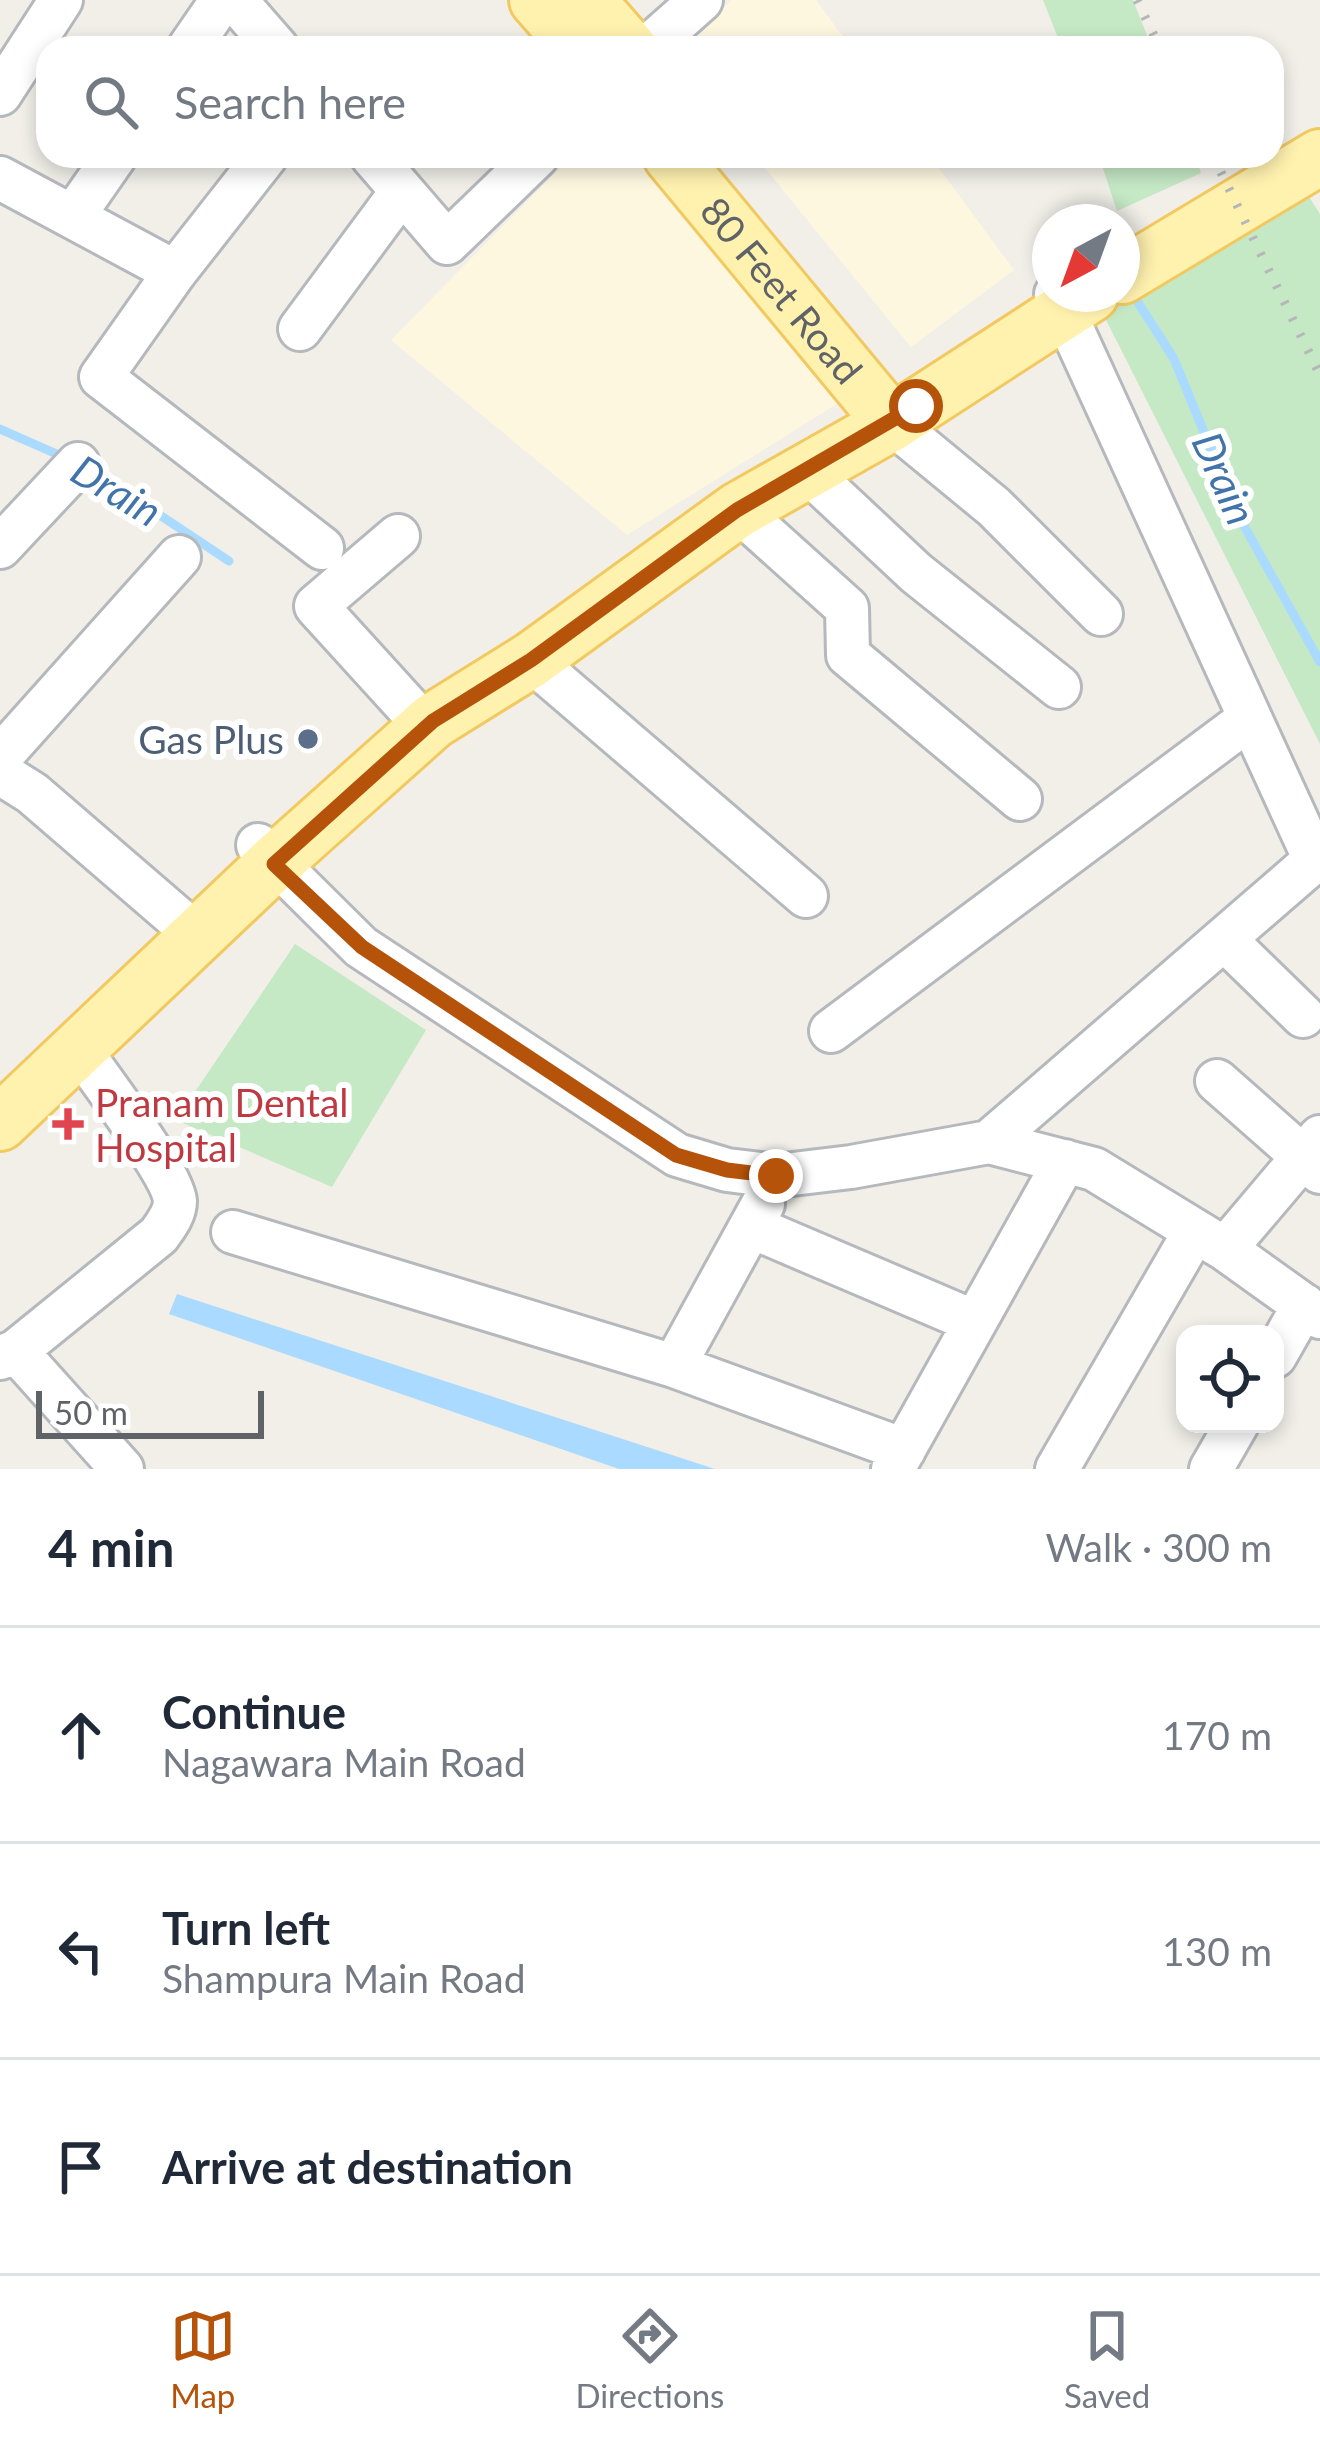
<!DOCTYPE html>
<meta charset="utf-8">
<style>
body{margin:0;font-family:Lato,sans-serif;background:#f2f2f3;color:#1f2937}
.controls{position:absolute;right:36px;bottom:36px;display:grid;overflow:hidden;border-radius:24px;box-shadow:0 6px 18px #0003}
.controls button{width:108px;height:108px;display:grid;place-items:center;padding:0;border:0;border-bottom:3px solid #e0e1e3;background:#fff;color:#1f2937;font:60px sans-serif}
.compass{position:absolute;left:1032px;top:204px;width:108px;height:108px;border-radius:50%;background:#fff;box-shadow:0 6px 18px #0003;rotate:221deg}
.scale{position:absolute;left:36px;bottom:30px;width:228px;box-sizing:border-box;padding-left:12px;border:6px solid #5f6368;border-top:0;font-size:33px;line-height:42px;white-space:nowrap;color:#5f6368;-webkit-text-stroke:9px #fff;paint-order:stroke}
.stop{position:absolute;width:36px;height:36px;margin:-27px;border:9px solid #b45309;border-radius:50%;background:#fff}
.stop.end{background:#b45309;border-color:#fff;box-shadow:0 3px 12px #0008}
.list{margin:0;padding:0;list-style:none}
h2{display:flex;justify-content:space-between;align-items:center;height:156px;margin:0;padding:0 48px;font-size:51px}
h2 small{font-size:39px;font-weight:400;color:#747a83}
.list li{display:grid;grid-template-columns:78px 1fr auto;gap:36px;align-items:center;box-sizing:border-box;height:216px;padding:0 48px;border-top:3px solid #e0e1e3}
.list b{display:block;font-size:45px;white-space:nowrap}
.list p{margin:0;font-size:39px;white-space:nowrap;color:#747a83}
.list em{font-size:39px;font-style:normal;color:#747a83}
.icon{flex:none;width:66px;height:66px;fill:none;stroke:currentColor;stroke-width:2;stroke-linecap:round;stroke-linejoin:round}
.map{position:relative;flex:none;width:1320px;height:1469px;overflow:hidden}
.search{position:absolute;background:#fff;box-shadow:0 6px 18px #0003;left:36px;right:36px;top:36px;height:132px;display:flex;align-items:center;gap:30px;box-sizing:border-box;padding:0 42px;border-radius:36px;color:#747a83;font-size:45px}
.sheet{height:804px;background:#fff}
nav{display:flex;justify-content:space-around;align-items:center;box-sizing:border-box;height:168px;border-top:3px solid #e0e1e3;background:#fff;font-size:33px;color:#747a83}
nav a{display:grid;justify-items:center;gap:6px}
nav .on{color:#b45309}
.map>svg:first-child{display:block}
.commercial{fill:#fef7e0}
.green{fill:#c5e8c5}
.water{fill:#aadaff}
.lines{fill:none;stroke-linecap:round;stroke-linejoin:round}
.stream{stroke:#aadaff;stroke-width:9}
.minor-casing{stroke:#b5b8bc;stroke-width:48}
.major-casing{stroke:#f2c960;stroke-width:60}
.minor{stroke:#fff;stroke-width:42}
.major{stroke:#fff2af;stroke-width:54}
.rail{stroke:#b6b7b8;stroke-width:9;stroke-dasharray:3 15;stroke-linecap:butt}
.route{stroke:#b45309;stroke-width:15}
.service-dot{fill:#5c6f8a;stroke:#fff;stroke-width:4.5}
.health-dot{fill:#e0444e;stroke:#fff;stroke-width:4.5}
.labels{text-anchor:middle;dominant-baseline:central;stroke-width:12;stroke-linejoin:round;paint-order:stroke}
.street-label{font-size:39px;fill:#5f6368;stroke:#fff}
.service-label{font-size:39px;fill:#4e5e75;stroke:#fff;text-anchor:end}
.health-label{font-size:39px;fill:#be3a42;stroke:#fff;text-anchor:start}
.water-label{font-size:42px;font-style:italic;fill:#4174aa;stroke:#fff}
</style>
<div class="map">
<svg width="1320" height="1469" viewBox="0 0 1320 1469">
<rect width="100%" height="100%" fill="#f1efe8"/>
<!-- commercial -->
<path class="commercial" d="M731,0H816L851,48H682Z
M572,156H645L848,397L627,535L391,340Z
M755,156H930L1014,270L911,347Z"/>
<!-- green -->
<path class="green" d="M1043,0H1133L1152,48H1062Z
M1099,156H1195L1201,173L1117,211Z
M1302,186L1320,214V744L1098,304Z
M295,944L426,1030L332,1187L176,1120Z"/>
<!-- water -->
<path class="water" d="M177,1294L715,1469H619L169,1314Z"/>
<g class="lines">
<!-- stream -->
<path class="stream" d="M1132,293L1174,359L1238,515L1320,662
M0,429L68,459
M89,468L229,561"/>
<!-- minor casing -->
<g class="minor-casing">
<path id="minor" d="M235,0L277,48
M189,48L222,0
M647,48L701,0
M0,94L61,0
M266,156L175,272L101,377L322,548
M372,156L447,243L537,156
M0,178L175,272
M74,215L115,156
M300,329L402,191
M892,423L994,507L1101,614
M805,469L916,573L1059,687
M738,510L847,608L848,655L1020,799
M398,536L316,606L407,706
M0,547L78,464
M531,660L806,896
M0,757L179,557
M0,773L32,793L199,937
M258,845L361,947L677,1155L727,1170L776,1176L851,1167L989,1142L1094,1169L1225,1249L1320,1317
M1224,939L1303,1016
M831,1031L1250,718
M1217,1081L1320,1172
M989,1142L1315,860L1056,294
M752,1227L975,1322
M233,1232L674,1366L904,1450
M1225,1249L1320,1137
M16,1351L122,1469
M1275,1356L1304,1305
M0,1358L16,1351L159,1235C166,1225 175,1214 175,1201C173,1174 99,1078 80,1050
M674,1366L763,1204
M893,1469L1065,1161
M1057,1469L1195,1231
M1211,1469L1237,1424"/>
</g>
<!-- major casing -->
<g class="major-casing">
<g id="major">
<path d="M537,0L579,48"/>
<path d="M587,0L629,48"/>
<path id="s1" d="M671,156L892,423"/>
<path d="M1122,276L1320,157"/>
<path d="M0,1123L273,864L433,721L531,660L738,510L892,423L1091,294"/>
</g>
</g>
<!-- minor -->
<use href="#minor" class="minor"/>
<!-- major -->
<use href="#major" class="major"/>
<!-- rail -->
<path class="rail" d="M1137,0L1160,48
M1213,156L1320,375"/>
</g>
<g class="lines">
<!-- route -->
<path class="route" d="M776,1176L727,1170L676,1155L362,947L274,864L433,721L531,660L737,510L916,406"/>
</g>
<!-- markers -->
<circle class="service-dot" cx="308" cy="739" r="12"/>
<path class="health-dot" d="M62 1106h12v12h12v12h-12v12h-12v-12h-12v-12h12z"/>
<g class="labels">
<!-- street labels -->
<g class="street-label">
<text stroke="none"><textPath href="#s1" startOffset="174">80 Feet Road</textPath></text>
</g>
<!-- service labels -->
<g class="service-label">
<text x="284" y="739">Gas Plus</text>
</g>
<!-- health labels -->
<g class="health-label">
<text x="95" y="1102">Pranam Dental<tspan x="95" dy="45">Hospital</tspan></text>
</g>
<!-- water labels -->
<g class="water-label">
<text transform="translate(1225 478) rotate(66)">Drain</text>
<text transform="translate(117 490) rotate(31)">Drain</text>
</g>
</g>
</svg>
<div class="controls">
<button><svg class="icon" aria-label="locate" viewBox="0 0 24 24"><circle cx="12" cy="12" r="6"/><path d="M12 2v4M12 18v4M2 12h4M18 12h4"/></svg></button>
</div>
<svg class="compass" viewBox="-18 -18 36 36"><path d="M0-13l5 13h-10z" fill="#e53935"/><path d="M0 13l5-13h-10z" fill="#747a83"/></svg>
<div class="scale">50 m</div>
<div class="stop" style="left:916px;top:406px"></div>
<div class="stop end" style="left:776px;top:1176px"></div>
<div class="search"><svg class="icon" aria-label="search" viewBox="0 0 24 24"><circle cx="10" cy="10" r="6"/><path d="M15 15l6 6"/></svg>Search here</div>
</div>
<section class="sheet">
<h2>4 min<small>Walk · 300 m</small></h2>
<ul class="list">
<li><svg class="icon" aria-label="ahead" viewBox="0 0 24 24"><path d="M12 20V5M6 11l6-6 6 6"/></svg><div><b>Continue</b><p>Nagawara Main Road</p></div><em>170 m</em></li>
<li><svg class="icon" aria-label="left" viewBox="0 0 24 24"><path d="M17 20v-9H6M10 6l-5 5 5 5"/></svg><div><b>Turn left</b><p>Shampura Main Road</p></div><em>130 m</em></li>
<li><svg class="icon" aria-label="arrive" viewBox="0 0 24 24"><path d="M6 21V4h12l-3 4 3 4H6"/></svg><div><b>Arrive at destination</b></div></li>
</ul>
</section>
<nav>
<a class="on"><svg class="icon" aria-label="map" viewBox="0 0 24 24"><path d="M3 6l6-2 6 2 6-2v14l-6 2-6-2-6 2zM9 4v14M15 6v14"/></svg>Map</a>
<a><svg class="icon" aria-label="directions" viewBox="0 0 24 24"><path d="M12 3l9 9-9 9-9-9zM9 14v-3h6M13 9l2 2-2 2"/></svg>Directions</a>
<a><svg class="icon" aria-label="saved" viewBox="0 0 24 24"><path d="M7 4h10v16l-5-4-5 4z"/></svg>Saved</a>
</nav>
